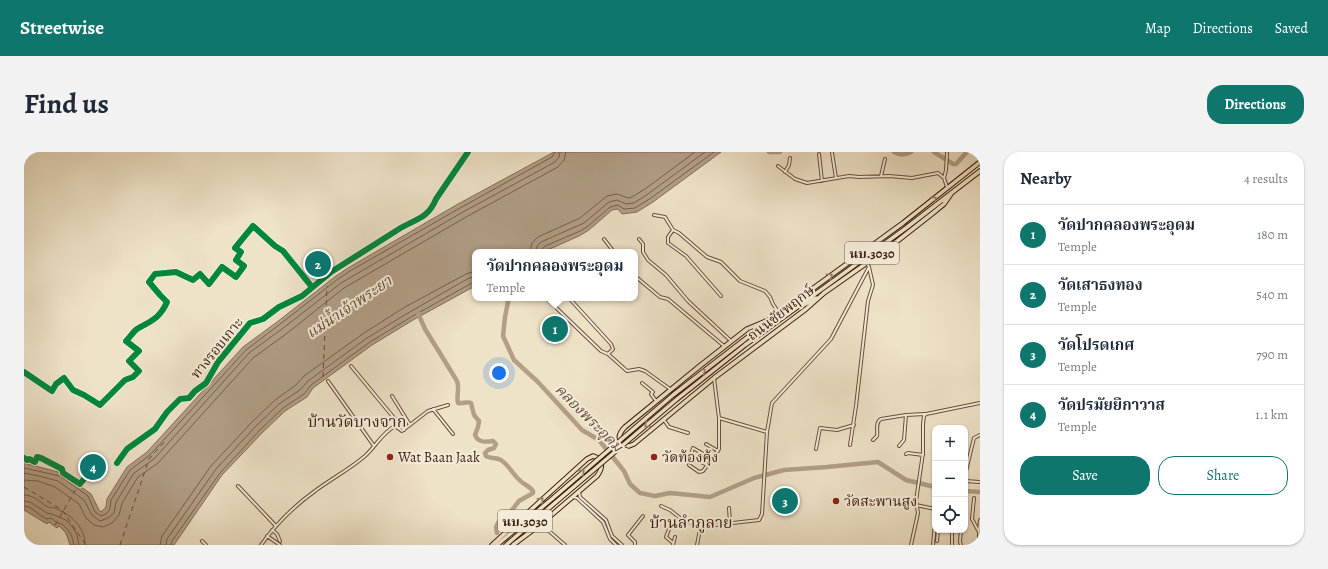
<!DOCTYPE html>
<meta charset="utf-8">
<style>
body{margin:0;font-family:Alegreya,"Noto Serif Thai",serif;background:#f2f2f3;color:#1f2937}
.controls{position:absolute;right:12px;bottom:12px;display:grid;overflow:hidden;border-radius:8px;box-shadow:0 1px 3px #0004}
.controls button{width:36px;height:36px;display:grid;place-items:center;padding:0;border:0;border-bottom:1px solid #e0e1e3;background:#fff;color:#1f2937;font:20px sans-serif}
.you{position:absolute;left:475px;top:221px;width:14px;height:14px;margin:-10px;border:3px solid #fff;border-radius:50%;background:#1a73e8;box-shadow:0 0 0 6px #1a73e833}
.badge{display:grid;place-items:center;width:26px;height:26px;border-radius:50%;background:#0f766e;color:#fff;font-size:13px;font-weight:700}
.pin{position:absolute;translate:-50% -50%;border:2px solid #fff;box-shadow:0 1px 4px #0006}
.popup{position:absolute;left:448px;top:97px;width:166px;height:52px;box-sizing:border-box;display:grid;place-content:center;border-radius:8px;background:#fff;filter:drop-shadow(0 1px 3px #0005);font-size:13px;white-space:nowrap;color:#747a83}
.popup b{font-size:15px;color:#1f2937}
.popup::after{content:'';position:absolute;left:50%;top:100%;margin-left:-8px;border:8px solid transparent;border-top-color:#fff}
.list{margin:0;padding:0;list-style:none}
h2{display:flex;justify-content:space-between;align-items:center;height:52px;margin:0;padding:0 16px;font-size:17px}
h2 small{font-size:13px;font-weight:400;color:#747a83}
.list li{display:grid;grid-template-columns:26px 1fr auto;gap:12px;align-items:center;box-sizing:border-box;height:60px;padding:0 16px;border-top:1px solid #e0e1e3}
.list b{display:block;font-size:15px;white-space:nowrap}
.list p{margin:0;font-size:13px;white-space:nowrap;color:#747a83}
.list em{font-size:13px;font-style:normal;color:#747a83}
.actions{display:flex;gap:8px;padding:12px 16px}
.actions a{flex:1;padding:9px 0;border:1px solid #0f766e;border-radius:16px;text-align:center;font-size:14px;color:#0f766e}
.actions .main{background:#0f766e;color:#fff}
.icon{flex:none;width:22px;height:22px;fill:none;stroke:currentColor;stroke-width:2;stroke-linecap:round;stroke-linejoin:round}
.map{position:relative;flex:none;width:956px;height:393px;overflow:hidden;border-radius:16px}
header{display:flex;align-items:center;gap:24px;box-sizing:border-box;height:56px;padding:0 20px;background:#0f766e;color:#fff}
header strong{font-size:19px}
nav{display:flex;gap:22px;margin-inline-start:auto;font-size:14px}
.intro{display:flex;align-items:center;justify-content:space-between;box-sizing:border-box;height:96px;padding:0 24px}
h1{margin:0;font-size:28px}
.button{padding:10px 18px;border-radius:16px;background:#0f766e;color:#fff;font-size:14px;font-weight:700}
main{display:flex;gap:24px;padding:0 24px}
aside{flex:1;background:#fff;border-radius:16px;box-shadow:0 1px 3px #0004}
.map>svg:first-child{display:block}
.water{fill:#b29f87;stroke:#846b56}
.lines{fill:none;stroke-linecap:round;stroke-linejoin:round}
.shore{stroke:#785e4a;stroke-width:1}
.river{stroke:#b29f87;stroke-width:4.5}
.ferry{stroke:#674b37;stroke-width:1;stroke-dasharray:5 4;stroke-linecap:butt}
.minor-casing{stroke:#6b4f3b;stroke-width:4}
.primary-casing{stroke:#3f1e0c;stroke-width:5.5}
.minor{stroke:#f4ecdb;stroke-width:2}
.primary{stroke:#eee2c7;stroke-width:3.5}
.primary-bridge-casing{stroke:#3f1e0c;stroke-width:5.5;stroke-linecap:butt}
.primary-bridge{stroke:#eee2c7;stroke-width:3.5}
.cycleway-casing{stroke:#f4ecdb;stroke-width:8}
.cycleway{stroke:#00873e;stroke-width:6}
.oneway{stroke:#96806a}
.poi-dot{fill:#8f2418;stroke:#f4ecdb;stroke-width:1.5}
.labels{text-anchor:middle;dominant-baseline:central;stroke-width:4;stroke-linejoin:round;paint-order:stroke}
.shield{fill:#f4ecdb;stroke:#755c4a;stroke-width:1}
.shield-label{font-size:13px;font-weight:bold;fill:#3f1e0c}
.street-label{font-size:14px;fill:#3f1e0c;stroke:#f4ecdb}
.poi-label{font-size:14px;fill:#3f1e0c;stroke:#f4ecdb;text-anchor:start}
.water-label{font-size:15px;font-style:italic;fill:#674b37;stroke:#f4ecdb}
.quarter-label{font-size:16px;fill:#3f1e0c;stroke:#f4ecdb}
</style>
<header>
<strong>Streetwise</strong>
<nav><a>Map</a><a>Directions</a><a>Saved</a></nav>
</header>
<div class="intro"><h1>Find us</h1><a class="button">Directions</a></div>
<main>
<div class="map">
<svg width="956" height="393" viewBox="0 0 956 393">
<rect width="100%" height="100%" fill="#eee2c7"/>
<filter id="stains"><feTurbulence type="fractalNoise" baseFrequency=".005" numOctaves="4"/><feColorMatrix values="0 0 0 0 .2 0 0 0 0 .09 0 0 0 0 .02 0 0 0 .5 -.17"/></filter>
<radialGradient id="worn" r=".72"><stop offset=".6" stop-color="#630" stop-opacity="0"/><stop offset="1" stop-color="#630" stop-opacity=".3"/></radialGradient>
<!-- water -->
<path class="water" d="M530,0H697L629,50L613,60L598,62L594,57L588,58L565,78L555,84L519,100H451V134L389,168L348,193L289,236L283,245L261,259L238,281L198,323L150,393H46L42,381L35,374L33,376L25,370L23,372L0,358V311L38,321L67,342L75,358L77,360L82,355L83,347L103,315L123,300L219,195L253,170L312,124L324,116L434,52Z"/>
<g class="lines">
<!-- shore -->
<path class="shore" d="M506,100L508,91L514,85L556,66L583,44L593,42L604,46L608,45L621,37L671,0
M512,100L513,94L517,90L560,71L585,50L593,48L602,52L610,51L624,42L681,0
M517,100L518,97L521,94L554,80L563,75L586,55L594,53L600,57L611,56L627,46L690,0
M0,316L36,324L64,344L71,360L77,364L82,362L86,357L87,348L106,318L126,303L222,198L255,173L314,127L326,119L436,56L528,5L531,0
M0,321L15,324L34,329L60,348L68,363L76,369L84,366L90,361L92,350L110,321L130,307L225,201L258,177L317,131L329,124L439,60L531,10L535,5L536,0
M0,328L14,329L31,335L55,352L62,366L70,373L79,375L88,371L95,363L98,351L114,325L134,311L229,206L262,182L320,136L332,129L442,65L534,15L540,8L542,0
M0,343C9,343 15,349 22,354C25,356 28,355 31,356C47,363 61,374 61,393
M0,349L6,350L23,361L28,362L42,368L50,377L53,383L55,393
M0,354L5,355L22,367L27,366L33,371L38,372L45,379L48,385L50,393
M136,393L138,384L187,314L228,270L251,248L272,233L280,224L340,181L381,155L442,122L451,119
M142,393L143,387L192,317L232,274L255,252L276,238L284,229L343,186L384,161L445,126L451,125
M147,393L148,389L196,321L236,278L259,256L280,242L287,233L346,190L387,165L448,131L451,130"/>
<!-- river -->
<path class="river" d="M745,0H756
M870,0C876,4 881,3 887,0
M910,0L929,12H932L943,0
M483,146L484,150L481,165L479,184L490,208L514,230L558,278L575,288L600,319L606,332L616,341L631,344L646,341L686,345L730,326L760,318L803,315L854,310L882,328L911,335
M393,159L401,177L433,229C436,236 432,243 434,251C439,252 443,249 447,251L450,263L455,269L454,275L451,283C454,291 462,290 469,289L472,292L470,296L464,298L461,301L462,304C466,307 472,305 477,308C486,314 490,325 499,331C503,334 505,334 509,339V341L495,349L484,363L475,369L472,375L473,381
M941,339L956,340"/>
<!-- ferry -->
<path class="ferry" d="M299,225L303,134
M0,335L38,358L62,393
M31,373L52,337
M96,393L125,307L141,289"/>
<!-- minor casing -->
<g class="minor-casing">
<path id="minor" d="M808,1L812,26
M795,2L798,29
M754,14L771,27L783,31L825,24L835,25L865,24L888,26L914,21L920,26L923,35
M761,20L765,13L766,6
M857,24L861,7
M920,26L922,18L923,1
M630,63L641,65L649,78L655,81L683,105L697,110L716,129L741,139L746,145L749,152L755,161
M649,78L644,85V91L662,104L697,144
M580,87L590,100
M615,87L619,92V100L624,108L642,123L664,149L707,189
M611,124L636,145L644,147L700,194
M522,146L577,199L584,202L603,219L615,217L621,219L646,237
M545,146L587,192L589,197L584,202
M327,214L380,278
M304,229L350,294
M618,231L629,240L627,242L632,249
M368,244L386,273
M409,257L429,282
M695,266L743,280
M640,268L645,275L664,281
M849,288L853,284C854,278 851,270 857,267L882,263L901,262
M682,292L694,299
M826,293L832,254L844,149L849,133L845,115
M875,294L880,288L882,263
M792,297L796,276L813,278L830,273
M882,302L884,301L899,303
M665,313L675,320L679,319L695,297V266L690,226
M684,313L666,306L669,296L688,307
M941,323L950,286L956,283
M942,329L955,330
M214,334L252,374
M555,340L556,345L582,368L588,384L598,393
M549,345L553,346L579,370L586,387L592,393
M950,346L948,367L955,380V393
M892,353L911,357
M637,354L646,358L660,369L681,373H691L735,368L738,362L743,280L748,251L807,187L845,115L843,111
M705,356L706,371
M517,372L541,393
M645,377L642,385L649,391
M248,378L253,382L256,389
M928,378V393
M937,378L936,390L937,393
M955,379L956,368
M243,384L256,393
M178,389L182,393
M913,389L914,378
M237,393C252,372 270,354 291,339C307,327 326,317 341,304C352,294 358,281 371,274L378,279L404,259L424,253
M611,393V390L604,383L619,364
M649,393L651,385
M673,393L677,372
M887,393L894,361L892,349L899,301V272L900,264L902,262L956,251
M909,393L911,371"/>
</g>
<!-- primary casing -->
<g class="primary-casing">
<path id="primary" d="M778,154L792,146
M747,167L723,177L677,213L601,275C596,280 593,285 597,291L605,294L610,292L690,226L782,157L800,141L867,94L909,61L920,52L927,42
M649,243L747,167L879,71L956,10
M653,247L721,193L882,76L956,19
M468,393L563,307L569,304C580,307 579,316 573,324L517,372L489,393
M473,393L529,346
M482,393L532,350"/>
</g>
<!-- minor -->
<use href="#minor" class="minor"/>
<!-- primary -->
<use href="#primary" class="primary"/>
<!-- primary-bridge casing -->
<g class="primary-bridge-casing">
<path id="primary-bridge" d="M529,346L649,243
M532,350L653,247"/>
</g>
<!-- primary-bridge -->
<use href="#primary-bridge" class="primary-bridge"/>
<!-- cycleway casing -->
<g class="cycleway-casing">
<path id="cycleway" d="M0,220L28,239L32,232L40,226L49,238L60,243L76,253L101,228L109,225L115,219L105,209L115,199L102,189C106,185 109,180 113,177C127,169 136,166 143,150L136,143L125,130L131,122L152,120L169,128L176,122L185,132L198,115L212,125L220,114L212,108L217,100L211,96L229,74L251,94L259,99L288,135
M0,306L3,308L5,307L11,310L13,305L17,306L38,317L39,321L56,332L63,323
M93,311L103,297L131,277L143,260L156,247L165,246L171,239L182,231L194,210L226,171L239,167L255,155L278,144L307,120L375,77C391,67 404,67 412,47L444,0"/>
</g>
<!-- cycleway -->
<use href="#cycleway" class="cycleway"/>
</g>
<!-- one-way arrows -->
<defs><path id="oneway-chevron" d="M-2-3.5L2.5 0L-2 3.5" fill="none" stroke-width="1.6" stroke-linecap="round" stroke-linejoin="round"/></defs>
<g class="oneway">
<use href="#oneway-chevron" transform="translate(910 47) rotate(-39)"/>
<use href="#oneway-chevron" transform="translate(806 124) rotate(-35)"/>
<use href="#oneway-chevron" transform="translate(679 219) rotate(-39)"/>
<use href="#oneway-chevron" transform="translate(623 273) rotate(140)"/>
<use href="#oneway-chevron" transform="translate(558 320) rotate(-41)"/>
<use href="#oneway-chevron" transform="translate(517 348) rotate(-42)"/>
</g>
<!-- markers -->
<g class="poi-dot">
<circle cx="366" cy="305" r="4"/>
<circle cx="630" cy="305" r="4"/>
<circle cx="812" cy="349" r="4"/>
</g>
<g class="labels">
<!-- shield labels -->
<g class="shield">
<rect x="821" y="90" width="54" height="22" rx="3"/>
<rect x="474" y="358" width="54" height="22" rx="3"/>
</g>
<g class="shield-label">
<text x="848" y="101">นบ.3030</text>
<text x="501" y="369">นบ.3030</text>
</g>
<!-- street labels -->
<g class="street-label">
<text transform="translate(757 161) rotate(-38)">ถนนชัยพฤกษ์</text>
<text transform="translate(193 196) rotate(-51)">ทางรอบเกาะ</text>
</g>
<!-- poi labels -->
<g class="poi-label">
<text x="374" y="305">Wat Baan Jaak</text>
<text x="638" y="305">วัดท้องคุ้ง</text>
<text x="820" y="349">วัดสะพานสูง</text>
</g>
<!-- water labels -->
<g class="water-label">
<text transform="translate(325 155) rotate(-34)">แม่น้ำเจ้าพระยา</text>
<text transform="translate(565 266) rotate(45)">คลองพระอุดม</text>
</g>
<!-- quarter labels -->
<g class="quarter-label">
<text x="333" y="270">บ้านวัดบางจาก</text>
<text x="667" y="371">บ้านลำภูลาย</text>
</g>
</g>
<rect width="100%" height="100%" filter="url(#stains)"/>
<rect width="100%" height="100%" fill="url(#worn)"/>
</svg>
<div class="controls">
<button>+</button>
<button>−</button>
<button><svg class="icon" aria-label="locate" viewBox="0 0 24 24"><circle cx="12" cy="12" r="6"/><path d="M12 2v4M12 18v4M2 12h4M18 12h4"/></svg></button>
</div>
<div class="you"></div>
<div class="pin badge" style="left:531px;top:177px">1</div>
<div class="popup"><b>วัดปากคลองพระอุดม</b>Temple</div>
<div class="pin badge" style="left:294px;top:112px">2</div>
<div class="pin badge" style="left:761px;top:349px">3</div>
<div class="pin badge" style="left:69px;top:315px">4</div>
</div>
<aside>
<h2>Nearby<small>4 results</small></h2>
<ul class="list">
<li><span class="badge">1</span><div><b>วัดปากคลองพระอุดม</b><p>Temple</p></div><em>180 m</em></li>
<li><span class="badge">2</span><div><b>วัดเสาธงทอง</b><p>Temple</p></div><em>540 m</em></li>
<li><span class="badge">3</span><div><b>วัดโปรดเกศ</b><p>Temple</p></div><em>790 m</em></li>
<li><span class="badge">4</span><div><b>วัดปรมัยยิกาวาส</b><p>Temple</p></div><em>1.1 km</em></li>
</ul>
<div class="actions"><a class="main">Save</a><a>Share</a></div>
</aside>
</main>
